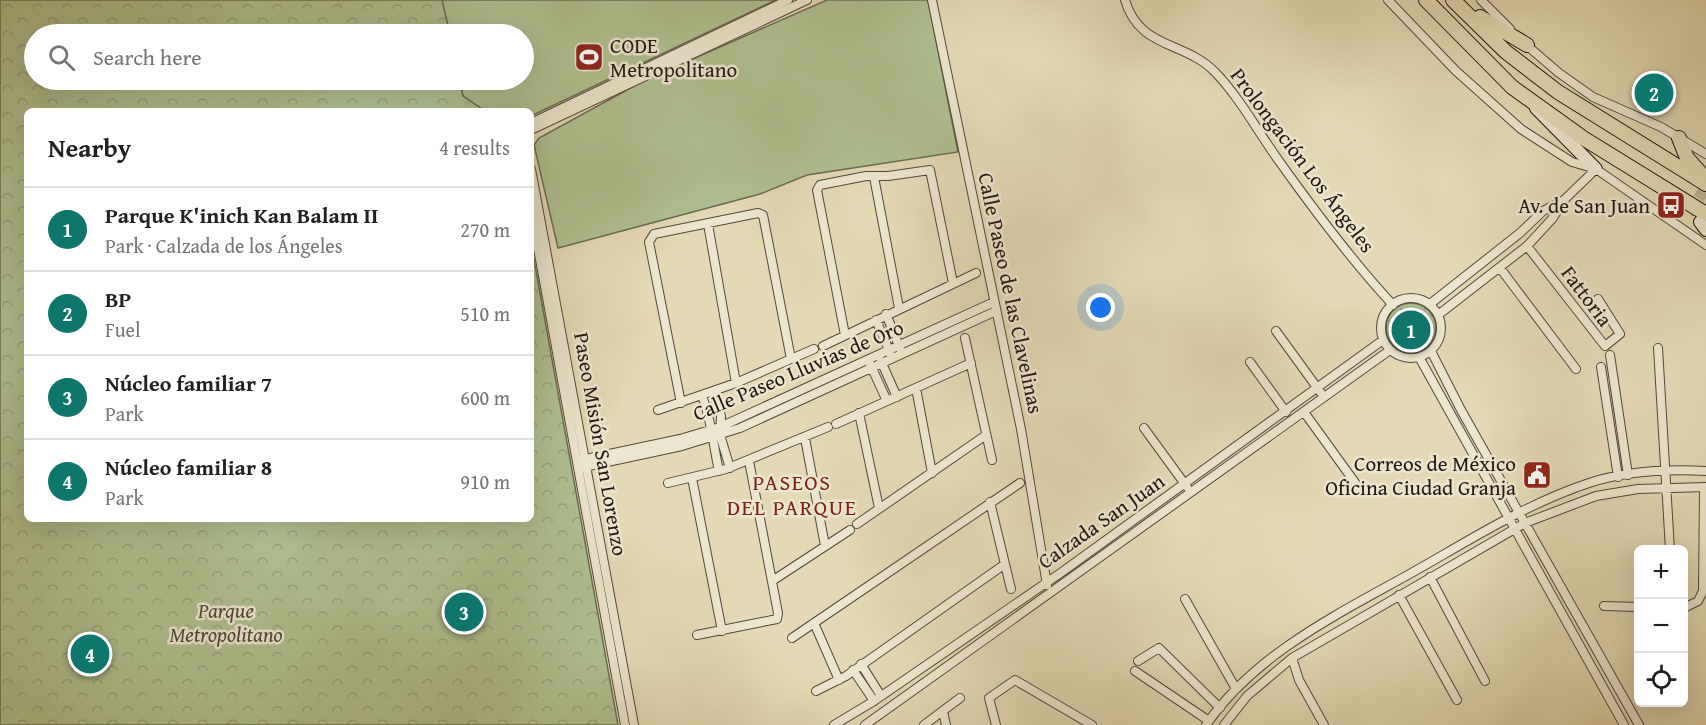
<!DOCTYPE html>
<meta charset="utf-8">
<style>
body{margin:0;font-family:"Gentium Book Plus",serif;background:#f6f6f6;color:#202124}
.controls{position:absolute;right:18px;bottom:18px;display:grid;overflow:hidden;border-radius:9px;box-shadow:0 6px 24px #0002}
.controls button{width:54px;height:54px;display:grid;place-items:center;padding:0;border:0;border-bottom:2px solid #e0e0e0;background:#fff;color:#202124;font:30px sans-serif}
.you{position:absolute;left:1101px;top:308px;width:21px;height:21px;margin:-15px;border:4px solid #fff;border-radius:50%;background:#1a73e8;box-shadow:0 0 0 9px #1a73e833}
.badge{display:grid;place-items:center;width:39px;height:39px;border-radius:50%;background:#0f766e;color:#fff;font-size:20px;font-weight:700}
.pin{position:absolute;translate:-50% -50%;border:3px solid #fff;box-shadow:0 2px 6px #0006}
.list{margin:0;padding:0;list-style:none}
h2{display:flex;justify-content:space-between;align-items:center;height:78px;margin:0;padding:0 24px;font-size:26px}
h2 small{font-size:20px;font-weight:400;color:#757577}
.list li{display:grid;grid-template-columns:39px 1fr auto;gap:18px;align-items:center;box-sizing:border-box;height:84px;padding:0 24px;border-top:2px solid #e0e0e0}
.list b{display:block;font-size:22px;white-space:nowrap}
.list p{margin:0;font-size:20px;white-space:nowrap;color:#757577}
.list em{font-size:20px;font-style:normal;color:#757577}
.icon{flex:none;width:33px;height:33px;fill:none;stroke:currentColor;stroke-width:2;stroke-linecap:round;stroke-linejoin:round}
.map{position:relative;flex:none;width:1706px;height:725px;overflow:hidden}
.search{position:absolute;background:#fff;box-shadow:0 6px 24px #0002;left:24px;top:24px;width:510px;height:66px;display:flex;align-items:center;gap:15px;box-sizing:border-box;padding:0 21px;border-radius:33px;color:#757577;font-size:22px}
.panel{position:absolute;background:#fff;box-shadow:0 6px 24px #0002;left:24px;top:108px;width:510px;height:414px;border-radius:9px}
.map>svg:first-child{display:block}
.grass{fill:#b0c090;stroke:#686c50;stroke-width:1.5}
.forest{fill:url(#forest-crowns);stroke:#686c50;stroke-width:1.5}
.garden{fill:url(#garden-dots);stroke:#686c50;stroke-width:1.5}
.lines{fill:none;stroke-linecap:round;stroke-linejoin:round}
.secondary-tunnel{stroke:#bdb293;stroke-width:12;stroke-dasharray:12 6;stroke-linecap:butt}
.minor-casing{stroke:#524839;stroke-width:10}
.secondary-casing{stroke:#211710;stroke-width:14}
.trunk-casing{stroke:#211710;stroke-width:16}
.minor{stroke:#ede6ce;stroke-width:8}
.secondary{stroke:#ede6ce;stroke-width:12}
.trunk{stroke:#e4d9b4;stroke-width:14}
.labels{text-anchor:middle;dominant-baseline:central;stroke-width:5;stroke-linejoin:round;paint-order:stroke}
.poi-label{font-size:21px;fill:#211710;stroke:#ede6ce;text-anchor:end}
.street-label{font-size:21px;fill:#211710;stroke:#ede6ce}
.park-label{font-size:21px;font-style:italic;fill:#4c4a36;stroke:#ede6ce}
.neighbourhood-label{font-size:22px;letter-spacing:1.5px;fill:#7a1f14;stroke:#ede6ce}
</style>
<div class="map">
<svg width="1706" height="725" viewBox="0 0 1706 725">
<defs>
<pattern id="forest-crowns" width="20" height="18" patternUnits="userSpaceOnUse" patternTransform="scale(1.5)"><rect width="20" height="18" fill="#b0c090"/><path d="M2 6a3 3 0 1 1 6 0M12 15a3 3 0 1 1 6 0" fill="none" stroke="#97a47b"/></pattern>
<pattern id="garden-dots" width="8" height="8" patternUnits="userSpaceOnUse" patternTransform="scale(1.5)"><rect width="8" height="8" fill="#b0c090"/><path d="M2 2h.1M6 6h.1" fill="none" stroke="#97a47b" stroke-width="1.8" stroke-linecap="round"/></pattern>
</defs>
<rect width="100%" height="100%" fill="#e4d9b4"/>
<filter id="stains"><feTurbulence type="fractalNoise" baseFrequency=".00333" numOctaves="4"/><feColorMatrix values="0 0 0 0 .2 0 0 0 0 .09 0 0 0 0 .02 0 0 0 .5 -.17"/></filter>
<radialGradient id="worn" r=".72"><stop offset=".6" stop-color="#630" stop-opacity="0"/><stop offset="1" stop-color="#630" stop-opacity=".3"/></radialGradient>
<!-- grass -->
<path class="grass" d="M441,0H776L531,116V111H485L463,96L459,80H524V34H449Z
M827,0H928L958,152L807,175L760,194L558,248L534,145L539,138L647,79Z"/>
<!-- forest -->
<path class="forest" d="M0,0H442L450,34H34V80H459L463,96L485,111H27V519H531V243L618,725H0Z"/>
<!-- garden -->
<path class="garden" d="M1386 328a25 25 0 1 1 50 0a25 25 0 1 1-50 0Z"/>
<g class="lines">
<!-- secondary-tunnel -->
<path class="secondary-tunnel" d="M1697,216V201L1706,188"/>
<!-- minor casing -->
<g class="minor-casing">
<path id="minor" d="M932,0L1021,429L1047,585
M1125,0C1139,49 1185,41 1215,72C1240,98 1258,132 1279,161C1314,210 1351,260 1393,305
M1388,0L1456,71L1521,129L1572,162L1596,169L1706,245
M1481,0L1510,29
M1523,42L1559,73L1593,97L1661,127L1706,154
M531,123L788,0
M531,130L807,0
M531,169L634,725
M874,177L899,308
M531,210L625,725
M708,224L736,383
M1527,246L1605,346L1620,334L1598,299
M1500,268L1576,369
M1381 328a30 30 0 1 1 60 0a30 30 0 1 1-60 0Z
M1430,304L1520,233L1543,211L1562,201
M886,314L901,351
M1438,315L1527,246L1552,219L1565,199L1596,169
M876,320L891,355
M1276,331L1321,393
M845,335L817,190L820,185L866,176H888L930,170L953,283
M965,338L992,460
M823,346L976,273
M1658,348L1670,550
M1431,351L1461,410L1639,725
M1610,355L1628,475
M1419,357L1624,725
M881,361L897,397
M1250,362L1286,412
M870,364L887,401
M1601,367L1618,477
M916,388L932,473
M713,392L721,416L720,435L730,468
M702,396C712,421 713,445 719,471
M681,403L649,242L654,234L758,213L763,215L791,359
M658,410L736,383L814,349
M1304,412L1356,484
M859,413L879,508
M836,424L971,363
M1144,428L1187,487
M805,438L825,546
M581,460L680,439L720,427L994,302
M584,467L682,446L740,428L996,311
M692,478L722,631
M668,483L726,469L828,427
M990,502L1011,589
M857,524L986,435
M1430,577L1485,681
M772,581L850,530
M1399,595L1457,700
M1185,599L1236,689
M1604,606L1638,607
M1684,608L1698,601L1703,591L1704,487
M814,623L839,680
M697,635L777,619L778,613L749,461
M792,638L1020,483
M1292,658L1299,680L1324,725
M1138,661L1159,648L1220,708
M861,664L881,696
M853,670L874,701
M1135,671L1209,721
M816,691L846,676L1005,564
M943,711L946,725
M834,725L874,701L1062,572L1383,340
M865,725L1390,350
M924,725L960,698
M996,725L989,698L1015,680L1092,725
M1206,725C1258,650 1345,611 1422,567C1476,536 1529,503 1589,483C1626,471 1667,469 1706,471
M1224,725L1247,696L1292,658L1525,523L1596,496L1638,489L1706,487"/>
</g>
<!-- secondary casing -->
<g class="secondary-casing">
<path id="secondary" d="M1536,108L1596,169
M1700,222L1706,230"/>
</g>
<!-- trunk casing -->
<g class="trunk-casing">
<path id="trunk" d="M1426,0L1512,87L1583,138L1706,214
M1453,0L1506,52L1558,92L1706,184
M1480,17L1527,45
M1679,138L1687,158L1703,176"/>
</g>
<!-- minor -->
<use href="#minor" class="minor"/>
<!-- secondary -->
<use href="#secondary" class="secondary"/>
<!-- trunk -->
<use href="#trunk" class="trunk"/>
</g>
<!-- icons -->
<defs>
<g id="stadium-square" transform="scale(1.5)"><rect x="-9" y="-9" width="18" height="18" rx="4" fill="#8f2418" stroke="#ede6ce"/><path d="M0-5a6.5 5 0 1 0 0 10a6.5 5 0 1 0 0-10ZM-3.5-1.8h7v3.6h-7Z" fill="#fff"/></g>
<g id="bus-square" transform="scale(1.5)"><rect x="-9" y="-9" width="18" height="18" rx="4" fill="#8f2418" stroke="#ede6ce"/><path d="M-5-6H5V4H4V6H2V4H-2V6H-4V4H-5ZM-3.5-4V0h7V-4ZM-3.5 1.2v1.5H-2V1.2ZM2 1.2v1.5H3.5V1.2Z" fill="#fff"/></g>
<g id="civic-square" transform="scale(1.5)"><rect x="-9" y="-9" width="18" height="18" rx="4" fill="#8f2418" stroke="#ede6ce"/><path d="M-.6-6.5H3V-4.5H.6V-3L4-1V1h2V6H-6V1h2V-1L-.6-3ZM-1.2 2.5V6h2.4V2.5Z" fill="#fff"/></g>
</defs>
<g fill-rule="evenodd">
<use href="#stadium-square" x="589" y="57"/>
<use href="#bus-square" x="1671" y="205"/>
<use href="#civic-square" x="1537" y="475"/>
</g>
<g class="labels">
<!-- poi labels -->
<g class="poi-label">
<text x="610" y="45" text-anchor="start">CODE<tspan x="610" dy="24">Metropolitano</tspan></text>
<text x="1650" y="205">Av. de San Juan</text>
<text x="1516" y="463">Correos de México<tspan x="1516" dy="24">Oficina Ciudad Granja</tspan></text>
</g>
<!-- street labels -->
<g class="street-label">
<text transform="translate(1303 160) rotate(53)">Prolongación Los Ángeles</text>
<text transform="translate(1011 293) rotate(78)">Calle Paseo de las Clavelinas</text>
<text transform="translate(1587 296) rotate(53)">Fattoria</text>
<text transform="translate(798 370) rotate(-23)">Calle Paseo Lluvias de Oro</text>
<text transform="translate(601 444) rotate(80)">Paseo Misión San Lorenzo</text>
<text transform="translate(1101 521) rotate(-35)">Calzada San Juan</text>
</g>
<!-- park labels -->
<g class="park-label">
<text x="226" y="610">Parque<tspan x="226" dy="24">Metropolitano</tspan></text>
</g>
<!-- neighbourhood labels -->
<g class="neighbourhood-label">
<text x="792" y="482">PASEOS<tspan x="792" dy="25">DEL PARQUE</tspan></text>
</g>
</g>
<rect width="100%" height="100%" filter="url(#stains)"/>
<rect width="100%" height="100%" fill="url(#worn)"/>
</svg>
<div class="controls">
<button>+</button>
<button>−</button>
<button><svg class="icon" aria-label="locate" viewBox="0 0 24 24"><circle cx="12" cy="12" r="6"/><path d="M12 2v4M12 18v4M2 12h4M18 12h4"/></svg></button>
</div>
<div class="you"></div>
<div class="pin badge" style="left:1411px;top:330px">1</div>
<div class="pin badge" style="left:1654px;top:93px">2</div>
<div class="pin badge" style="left:464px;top:612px">3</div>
<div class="pin badge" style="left:90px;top:654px">4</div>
<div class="search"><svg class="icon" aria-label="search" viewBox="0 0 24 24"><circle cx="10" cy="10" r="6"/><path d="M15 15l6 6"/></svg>Search here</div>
<section class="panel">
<h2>Nearby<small>4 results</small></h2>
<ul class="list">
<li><span class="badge">1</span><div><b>Parque K'inich Kan Balam II</b><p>Park · Calzada de los Ángeles</p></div><em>270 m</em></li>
<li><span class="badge">2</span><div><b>BP</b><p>Fuel</p></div><em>510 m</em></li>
<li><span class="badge">3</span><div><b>Núcleo familiar 7</b><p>Park</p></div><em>600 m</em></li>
<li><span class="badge">4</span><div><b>Núcleo familiar 8</b><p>Park</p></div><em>910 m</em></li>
</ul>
</section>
</div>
